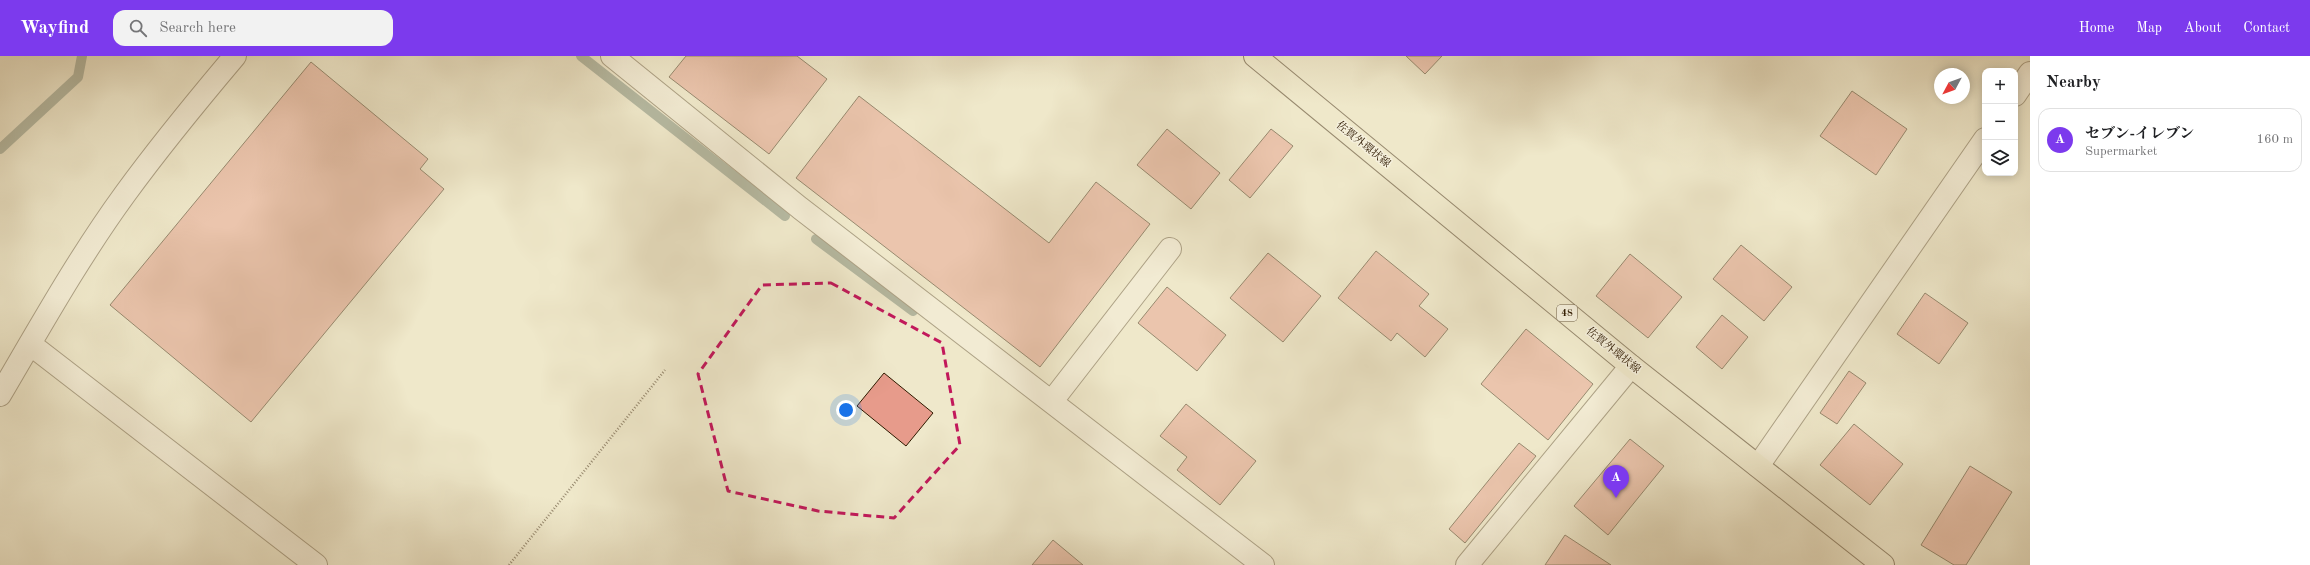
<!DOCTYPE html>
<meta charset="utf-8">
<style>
body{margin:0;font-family:"Old Standard TT","Noto Serif JP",serif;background:#f2f2f2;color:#202124}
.controls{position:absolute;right:12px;top:12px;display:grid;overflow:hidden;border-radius:8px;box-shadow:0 2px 10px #0003}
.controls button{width:36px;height:36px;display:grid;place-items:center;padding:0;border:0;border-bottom:1px solid #e0e0e0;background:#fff;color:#202124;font:20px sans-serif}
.compass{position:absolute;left:1934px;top:12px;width:36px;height:36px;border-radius:50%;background:#fff;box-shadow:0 2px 10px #0003;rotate:229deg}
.you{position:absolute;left:846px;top:354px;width:14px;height:14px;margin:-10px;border:3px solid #fff;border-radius:50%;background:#1a73e8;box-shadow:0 0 0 6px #1a73e833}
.badge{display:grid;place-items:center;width:26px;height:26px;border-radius:50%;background:#7c3aed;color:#fff;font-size:13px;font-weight:700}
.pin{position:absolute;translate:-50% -33px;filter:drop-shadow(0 1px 2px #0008)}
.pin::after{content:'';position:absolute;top:21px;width:14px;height:12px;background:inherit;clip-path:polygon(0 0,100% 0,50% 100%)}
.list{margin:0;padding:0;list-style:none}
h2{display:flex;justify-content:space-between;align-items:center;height:52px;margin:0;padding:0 16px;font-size:17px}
h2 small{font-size:13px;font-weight:400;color:#757577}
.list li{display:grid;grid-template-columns:26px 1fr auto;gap:12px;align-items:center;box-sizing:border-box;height:64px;margin:0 8px 8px;padding:0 8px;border:1px solid #e0e0e0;border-radius:12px}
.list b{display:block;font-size:15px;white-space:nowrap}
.list p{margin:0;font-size:13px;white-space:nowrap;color:#757577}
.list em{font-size:13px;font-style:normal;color:#757577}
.icon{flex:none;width:22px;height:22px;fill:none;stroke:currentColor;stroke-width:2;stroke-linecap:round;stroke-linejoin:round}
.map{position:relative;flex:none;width:2030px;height:509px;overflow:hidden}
header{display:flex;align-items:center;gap:24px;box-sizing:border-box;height:56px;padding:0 20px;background:#7c3aed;color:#fff}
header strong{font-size:19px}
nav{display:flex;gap:22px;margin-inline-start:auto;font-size:14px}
.search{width:280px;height:36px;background:#f2f2f2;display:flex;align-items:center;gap:10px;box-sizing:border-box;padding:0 14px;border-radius:12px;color:#757577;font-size:15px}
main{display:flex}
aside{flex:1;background:#fff}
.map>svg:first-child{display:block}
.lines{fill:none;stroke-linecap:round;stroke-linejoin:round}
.stream{stroke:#6f7e6e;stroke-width:10}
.building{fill:#e79b8b;stroke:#2f1a00}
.minor-casing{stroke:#5f4e33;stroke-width:24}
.primary-casing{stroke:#2f1a00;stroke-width:24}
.path{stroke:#2f1a00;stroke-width:2.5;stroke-dasharray:1 2;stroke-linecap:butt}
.minor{stroke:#f5f0dd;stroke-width:22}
.primary{stroke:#efe8cb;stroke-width:22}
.marked{fill:none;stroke:#c2185b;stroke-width:3;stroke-dasharray:8 5;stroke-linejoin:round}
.labels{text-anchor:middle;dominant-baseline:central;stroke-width:3;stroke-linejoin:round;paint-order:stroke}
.shield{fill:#f5f0dd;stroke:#6a5a42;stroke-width:1}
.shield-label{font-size:10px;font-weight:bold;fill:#2f1a00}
.street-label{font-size:11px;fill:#2f1a00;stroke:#f5f0dd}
</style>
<header>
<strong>Wayfind</strong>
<div class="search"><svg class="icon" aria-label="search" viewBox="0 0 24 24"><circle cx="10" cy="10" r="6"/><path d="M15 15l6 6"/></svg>Search here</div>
<nav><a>Home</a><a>Map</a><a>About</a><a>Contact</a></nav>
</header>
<main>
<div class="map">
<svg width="2030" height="509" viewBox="0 0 2030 509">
<rect width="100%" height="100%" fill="#efe8cb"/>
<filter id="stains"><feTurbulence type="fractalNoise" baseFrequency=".005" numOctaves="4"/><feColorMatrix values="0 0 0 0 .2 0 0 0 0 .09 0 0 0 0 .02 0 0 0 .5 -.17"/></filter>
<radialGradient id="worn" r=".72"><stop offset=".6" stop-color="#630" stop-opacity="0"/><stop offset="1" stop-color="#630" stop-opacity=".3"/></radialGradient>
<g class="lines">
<!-- stream -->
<path class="stream" d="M581,0L785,160
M0,93L78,21L82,0
M816,183L913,255"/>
</g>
<!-- building -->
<path class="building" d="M686,0H797L827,23L769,98L669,21Z
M1406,0H1442L1425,18Z
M311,6L428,103L420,113L444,133L251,366L110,249Z
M1852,35L1907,73L1876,119L1820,80Z
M859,40L1049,187L1096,126L1150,168L1040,311L796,122Z
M1167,73L1220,117L1191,153L1137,109Z
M1271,73L1293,90L1250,142L1229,124Z
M1741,189L1792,231L1764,265L1713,223Z
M1376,195L1429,238L1419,250L1448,273L1425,301L1397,277L1391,285L1338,242Z
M1268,197L1321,240L1283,286L1230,242Z
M1630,198L1682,241L1648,282L1596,240Z
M1167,231L1226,279L1197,315L1138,267Z
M1925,237L1968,267L1939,308L1897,278Z
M1722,259L1748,281L1722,313L1696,291Z
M1526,273L1593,328L1548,384L1481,328Z
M1849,315L1866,327L1837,368L1820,357Z
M884,317L933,357L906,390L857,350Z
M1186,348L1256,405L1220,449L1177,414L1187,401L1160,380Z
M1854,368L1903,408L1870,449L1820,409Z
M1630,383L1664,410L1608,479L1574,450Z
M1519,387L1536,400L1465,487L1449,473Z
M1970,410L2012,436L1966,509H1954L1921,489Z
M1565,479L1611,509H1545Z
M1053,484L1083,509H1032Z"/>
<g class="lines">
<!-- minor casing -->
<g class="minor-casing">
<path id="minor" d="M612,0L800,152L1263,509
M2015,39L2030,17
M30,288L316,509
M0,339C40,271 79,201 125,138C160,90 197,45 235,0
M1052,345L1170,193
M1758,410L1985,83
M1467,509L1631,310"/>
</g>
<!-- primary casing -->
<g class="primary-casing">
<path id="primary" d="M1255,0L1631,310L1883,509"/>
</g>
<!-- path -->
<path class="path" d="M509,509L665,314"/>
<!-- minor -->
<use href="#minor" class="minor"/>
<!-- primary -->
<use href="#primary" class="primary"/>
</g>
<!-- marked area -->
<path d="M0 0H2030V509H0ZM831,227L942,287L960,389L894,462L818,455L728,435L698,318L762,229Z" fill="#efe8cb" fill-opacity=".55" fill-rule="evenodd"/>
<path class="marked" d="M831,227L942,287L960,389L894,462L818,455L728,435L698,318L762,229Z"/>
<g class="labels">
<!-- shield labels -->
<rect class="shield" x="1557" y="249" width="20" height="16" rx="3"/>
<g class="shield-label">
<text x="1567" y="257">48</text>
</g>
<!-- street labels -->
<g class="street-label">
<text transform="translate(1363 89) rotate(39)">佐賀外環状線</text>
<text transform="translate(1613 295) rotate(39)">佐賀外環状線</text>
</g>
</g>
<rect width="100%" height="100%" filter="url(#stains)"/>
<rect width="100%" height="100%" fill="url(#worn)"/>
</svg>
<div class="controls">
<button>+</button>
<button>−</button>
<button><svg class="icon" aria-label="layers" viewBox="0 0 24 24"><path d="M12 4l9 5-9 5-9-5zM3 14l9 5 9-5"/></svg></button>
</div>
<svg class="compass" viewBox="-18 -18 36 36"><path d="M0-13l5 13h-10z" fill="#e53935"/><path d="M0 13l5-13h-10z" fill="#757577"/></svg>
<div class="you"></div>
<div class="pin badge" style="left:1616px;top:442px">A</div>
</div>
<aside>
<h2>Nearby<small></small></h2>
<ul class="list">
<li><span class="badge">A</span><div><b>セブン-イレブン</b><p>Supermarket</p></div><em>160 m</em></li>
</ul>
</aside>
</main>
